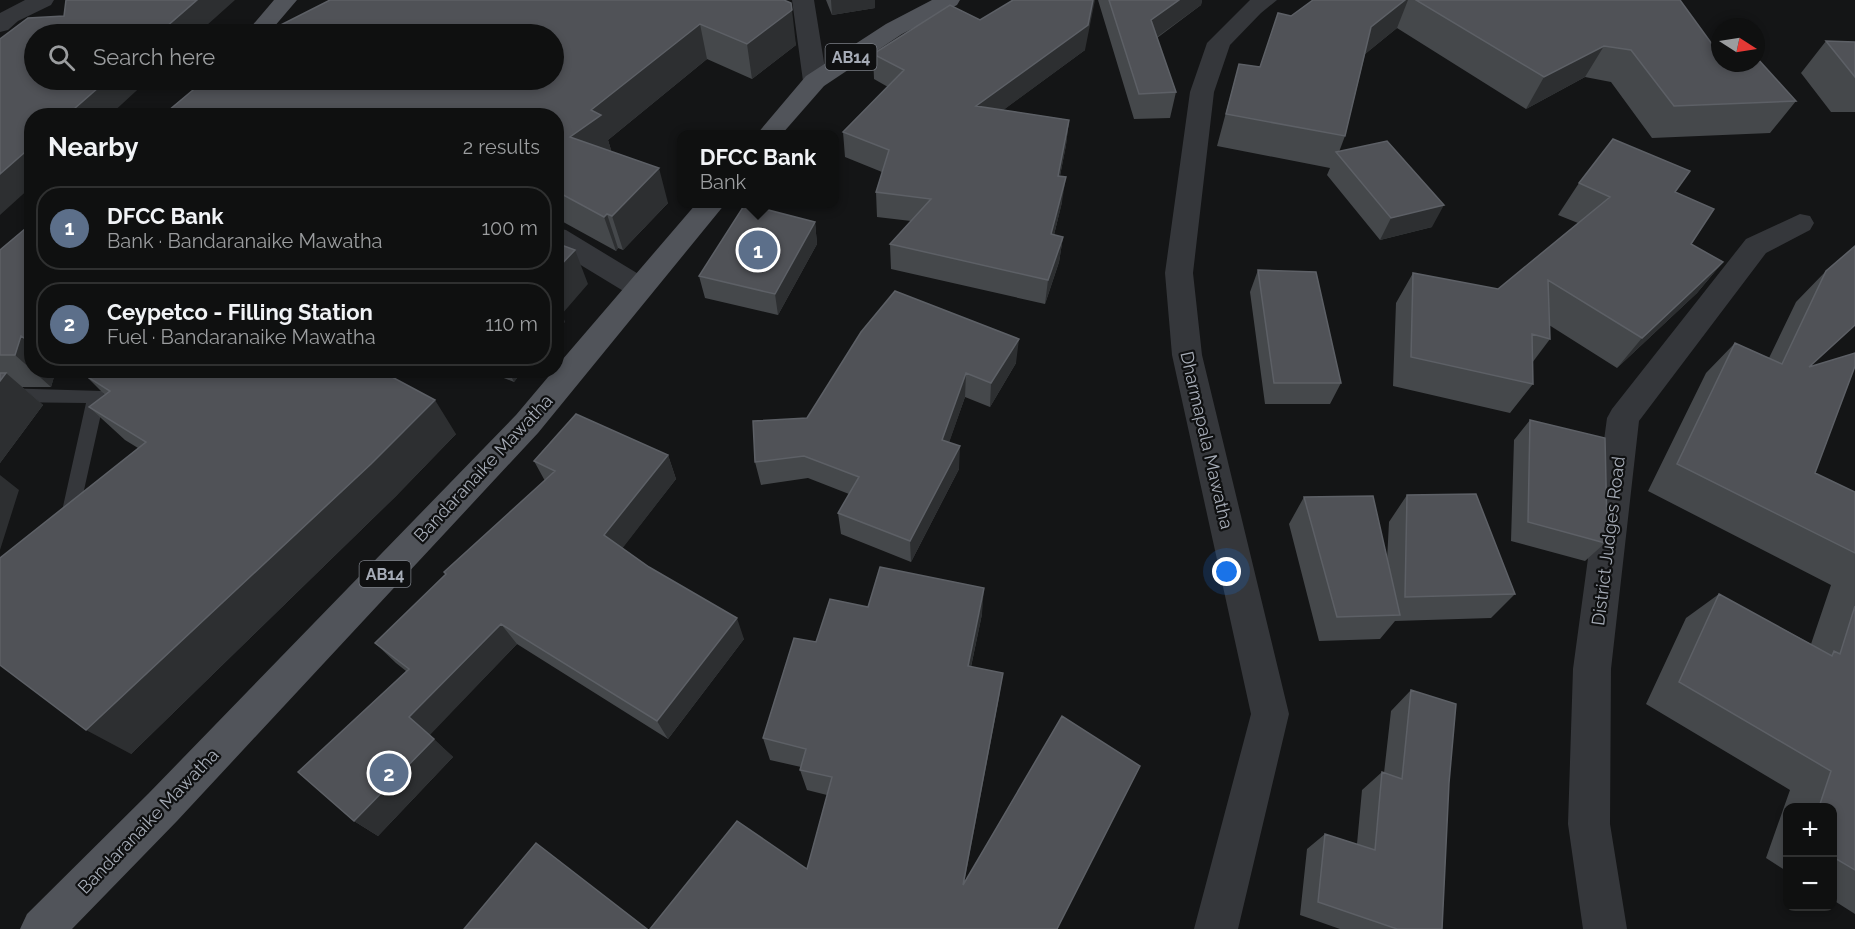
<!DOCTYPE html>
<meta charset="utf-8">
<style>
body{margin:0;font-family:Raleway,sans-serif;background:#1d1e1e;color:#f1f3f6}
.controls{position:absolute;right:18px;bottom:18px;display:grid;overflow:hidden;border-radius:12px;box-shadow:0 3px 9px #0003}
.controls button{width:54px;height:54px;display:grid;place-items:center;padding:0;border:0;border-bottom:2px solid #2f3030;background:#0f1010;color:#f1f3f6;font:30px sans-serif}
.compass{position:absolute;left:1711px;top:18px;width:54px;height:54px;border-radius:50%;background:#0f1010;box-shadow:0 3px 9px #0003;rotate:102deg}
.you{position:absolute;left:1227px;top:572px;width:21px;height:21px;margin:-15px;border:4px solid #fff;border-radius:50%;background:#1a73e8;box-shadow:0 0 0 9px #1a73e833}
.badge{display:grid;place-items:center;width:39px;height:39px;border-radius:50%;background:#1a73e8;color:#fff;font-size:20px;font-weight:700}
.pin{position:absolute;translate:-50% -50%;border:3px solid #fff;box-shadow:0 2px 6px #0006}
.popup{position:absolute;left:677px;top:130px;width:162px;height:78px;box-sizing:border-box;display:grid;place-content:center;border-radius:12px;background:#0f1010;filter:drop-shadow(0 2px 4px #0005);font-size:20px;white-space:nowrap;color:#9b9d9f}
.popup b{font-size:22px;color:#f1f3f6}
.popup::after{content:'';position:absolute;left:50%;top:100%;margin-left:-12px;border:12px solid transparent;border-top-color:#0f1010}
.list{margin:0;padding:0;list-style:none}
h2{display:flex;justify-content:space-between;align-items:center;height:78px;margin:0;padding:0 24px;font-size:26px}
h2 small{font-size:20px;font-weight:400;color:#9b9d9f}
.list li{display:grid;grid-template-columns:39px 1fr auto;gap:18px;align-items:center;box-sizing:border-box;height:84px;margin:0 12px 12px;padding:0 12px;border:2px solid #2f3030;border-radius:24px}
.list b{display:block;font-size:22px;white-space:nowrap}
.list p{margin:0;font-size:20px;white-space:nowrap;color:#9b9d9f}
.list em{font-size:20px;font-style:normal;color:#9b9d9f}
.icon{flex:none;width:33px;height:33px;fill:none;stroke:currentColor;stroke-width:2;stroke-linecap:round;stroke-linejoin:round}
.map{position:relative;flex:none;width:1855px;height:929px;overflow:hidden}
.search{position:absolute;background:#0f1010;box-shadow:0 3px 9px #0003;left:24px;top:24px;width:540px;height:66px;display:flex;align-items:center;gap:15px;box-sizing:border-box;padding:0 21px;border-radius:33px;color:#9b9d9f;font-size:22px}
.panel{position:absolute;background:#0f1010;box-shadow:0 3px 9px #0003;left:24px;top:108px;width:540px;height:270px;border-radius:24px}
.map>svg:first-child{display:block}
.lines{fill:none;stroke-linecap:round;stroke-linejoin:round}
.lane{fill:#35373b;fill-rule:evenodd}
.street{fill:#35373b;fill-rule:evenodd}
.primary{fill:#51545a;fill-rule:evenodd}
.wall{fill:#45484b}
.shaded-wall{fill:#2d2f31}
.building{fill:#505257;stroke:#5d6066;stroke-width:1.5}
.labels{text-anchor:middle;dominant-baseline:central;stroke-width:4.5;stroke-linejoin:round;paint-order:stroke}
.shield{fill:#0f1011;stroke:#797d85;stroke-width:1.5}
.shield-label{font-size:16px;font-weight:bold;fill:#a6acb7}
.street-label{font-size:18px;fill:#a6acb7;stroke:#0f1011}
</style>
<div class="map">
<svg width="1855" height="929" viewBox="0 0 1855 929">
<rect width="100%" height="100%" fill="#141516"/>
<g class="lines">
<!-- lane -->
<path class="lane" d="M0,388L102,391L105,396L78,517L71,519L64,517L62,511L86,403L0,402Z"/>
<!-- street -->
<path class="street" d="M25,0H54L51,5L18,21L8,30L0,32V13Z
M792,0H814L827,81L824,86L815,88L806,86L803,81Z
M1250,0H1277L1261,13L1230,45L1214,92L1193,273L1202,355L1289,714L1238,929H1194L1251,714L1172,355L1165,273L1190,92L1207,43Z
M1800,214L1810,216L1814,223L1810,230L1766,253L1639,421L1611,669L1610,824L1627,929H1583L1568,824L1573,669L1607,418L1612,409L1746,239Z
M556,228L566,230L650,281L655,288L650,295L640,298L630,295L556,250Z"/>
<!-- primary -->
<path class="primary" d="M274,0H297L268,34H245Z
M932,0H960L957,5L902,34L824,86L782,134H757L806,76L886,24Z
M696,204H725L538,433L177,821L72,929H20L27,914L149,793L516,415L554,370H556V367Z"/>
</g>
<!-- wall -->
<path class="wall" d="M784,0L796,45L752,79L707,59L608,140L611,150L610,151L668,203L623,250L618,248L616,251L556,218V116H162L318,83H324L318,80H554V34Z
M826,0H875V8L832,15Z
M1098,0H1202L1201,5L1157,38L1176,92L1170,118L1134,119Z
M1313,0H1680L1720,63L1796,101L1770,133L1652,138L1611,82L1585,77L1526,109L1397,28L1365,54L1345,136L1339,152L1432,227L1380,240L1327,175L1330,168L1217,146L1239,64L1260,67L1291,16Z
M980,20L1085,50L1003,110L1069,120L1066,145L1060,176L1062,202L1054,235L1063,237L1059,262L1045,304L891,269L890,244L911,221L877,217L876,192L882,172L845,157L843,132L888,87L874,79L873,54Z
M1826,41L1855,42V112H1831L1801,73Z
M1579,183L1675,192L1691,244L1723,262L1697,293L1617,368L1549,325L1550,339L1532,363L1533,384L1510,413L1393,386L1396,303L1413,273L1498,289L1578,223L1558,215Z
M815,222L817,244L778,315L705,298L699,276Z
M32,223V370H56L51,387H22L43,405L0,463V250Z
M1258,270L1341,383L1330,404H1265L1250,292Z
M1826,271L1809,367L1815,473L1855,492V914L1833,900V807H1788V872L1766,858L1790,790L1646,704L1686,618L1719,594L1811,644L1831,585L1648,491L1706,373L1735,343L1769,358L1796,302Z
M861,332L1016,363L990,407L965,397L949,442L959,469L911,562L841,534L838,513L849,494L808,478L761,485L755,462L807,418Z
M484,370H523L514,382Z
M86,376L456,434L396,496L131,754L138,448L125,440L89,407L105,395Z
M1530,420L1605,543L1585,561L1511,541L1514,440Z
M668,455L676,479L622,548L744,639L668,739L517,644L429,735L453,757L378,836L354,821L406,671L396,663L375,643L446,575L444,572L545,481L534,461Z
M1407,495L1515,594L1491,618L1395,621L1380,639L1319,641L1289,524L1304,497L1387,561L1389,522Z
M868,607L982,614L971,667L1003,673L999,697L964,882L807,869L827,795L807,790L800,770L801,767L770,760L763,738L816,642Z
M1411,690L1449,783L1442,929H1340L1300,915L1307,849L1325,834L1357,844L1362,790L1382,772L1384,773L1391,711Z"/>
<!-- shaded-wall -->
<path class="shaded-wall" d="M197,0H235L197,34H158Z
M831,0H875V8L832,15Z
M1093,0H1095L1085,50L975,131L976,106Z
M1179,0H1202L1201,5L1146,45L1151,20Z
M1405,0H1408L1397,28L1359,59L1371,27Z
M792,10L796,45L752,79L747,44Z
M700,24L707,59L608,140L611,150L582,171L570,137L591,110Z
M1604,46L1585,77L1526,109L1544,77Z
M107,80H148L109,116H66Z
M425,109L427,116H415Z
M1069,120L1066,145L1055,201L1058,176Z
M32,146V186L0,215V174Z
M659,168L668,203L623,250L612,216Z
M1066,177L1062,202L1048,259L1051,234Z
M1444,205L1432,227L1380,240L1391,218Z
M607,214L618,248L616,251L604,217Z
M815,222L817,244L778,315L775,294Z
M1063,237L1059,262L1045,304L1048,280Z
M575,250L588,284L562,314L565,322L556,332V270Z
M1723,262L1697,293L1617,368L1642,338Z
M21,336L32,346V370L15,355Z
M1019,339L1016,363L990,407L991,383Z
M32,370H56L51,387Z
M61,370H68L65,375Z
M508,370H523L514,382Z
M6,373L43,405L0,463V381Z
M966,373L965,397L942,463V440Z
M435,400L456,434L396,496L131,754L86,730Z
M960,446L959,469L911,562L910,541Z
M668,455L676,479L615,558L604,535Z
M0,475L19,490L0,550Z
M984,588L982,614L966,690L968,666Z
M737,618L744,639L668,739L657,721Z
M501,624L517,644L429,736L409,717Z
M1003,673L999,697L961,900L963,885Z
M434,739L453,757L378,836L354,821Z"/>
<!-- building -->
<path class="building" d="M66,0H197L158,34H34V80H107L66,116H32V146L0,174V39L28,18L64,16Z
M330,0H784L791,3L792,10L747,44L700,24L591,110L601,115L570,137L659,168L612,216L607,214L604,217L556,191V116H434L425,109L415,116H162L205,80H312L318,83H352L351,80H554V34H263Z
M1013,0H1093L1088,25L976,106L1069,120L1058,176L1066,177L1051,234L1063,237L1048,280L890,244L931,199L876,192L889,150L843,132L904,70L873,54L950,5L980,20Z
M1109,0H1179L1151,20L1176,92L1139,94Z
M1313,0H1405L1371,27L1345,136L1226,114L1239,64L1260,67L1278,13L1291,16Z
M1416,0H1680L1720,55V63H1756V57L1796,101L1674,106L1631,50L1604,46L1544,77Z
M1826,41L1855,42V77Z
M1613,139L1690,171L1675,192L1714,209L1691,244L1723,262L1642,338L1548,280L1550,339L1532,334L1533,384L1411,357L1413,273L1498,289L1610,197L1579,183Z
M1387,141L1444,205L1391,218L1336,152Z
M745,204L815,222L775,294L699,276Z
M32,223V340L30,342L21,336L15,355H0V250Z
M556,243L575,250L556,270Z
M1855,246V325L1809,367L1855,353V366L1815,473L1855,492V553L1677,464L1735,343L1782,364L1826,271Z
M1258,270L1316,272L1341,383H1274Z
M895,291L1019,339L991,383L966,373L942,440L960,446L910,541L838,513L859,477L804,456L755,462L753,421L807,418L861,332Z
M94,370H379L435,400L371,464L86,730L0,665V558L146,442L89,407L110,391L86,376Z
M0,373H6L0,381Z
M576,414L668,455L604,535L649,567L737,618L657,721L501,624L409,717L434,739L354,821L298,772L409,669L375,643L446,574L444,572L555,471L534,461Z
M1530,420L1605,438L1607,527L1605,543L1528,522Z
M1476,494L1515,594L1405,597L1407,495Z
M1373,496L1400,615L1337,617L1304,497Z
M880,567L984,588L968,666L1003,673L963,885L1062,716L1140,766L1057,929H650L737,821L807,869L832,777L800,770L806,749L763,738L794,638L816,642L830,599L868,607Z
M1719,594L1832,656L1834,651L1840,654L1855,606V870L1833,857V807H1819L1831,771L1679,682Z
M1411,690L1456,704L1449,783L1442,929H1397L1318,902L1325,834L1375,850L1382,772L1402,779Z
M536,843L647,929H464Z"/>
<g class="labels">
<!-- shield labels -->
<g class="shield">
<rect x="825.5" y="44" width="51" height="26" rx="4.5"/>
<rect x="359.5" y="561" width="51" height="26" rx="4.5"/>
</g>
<g class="shield-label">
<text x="851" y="57">AB14</text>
<text x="385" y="574">AB14</text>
</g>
<!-- street labels -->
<g class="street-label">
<text transform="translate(1207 440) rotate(77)">Dharmapala Mawatha</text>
<text transform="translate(483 468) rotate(-47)">Bandaranaike Mawatha</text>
<text transform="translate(1608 541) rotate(-83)">District Judges Road</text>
<text transform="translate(148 821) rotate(-46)">Bandaranaike Mawatha</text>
</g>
</g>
</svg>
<div class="controls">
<button>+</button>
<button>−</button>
</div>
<svg class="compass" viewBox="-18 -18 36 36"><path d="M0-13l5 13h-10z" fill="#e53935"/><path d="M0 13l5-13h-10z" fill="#9b9d9f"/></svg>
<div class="you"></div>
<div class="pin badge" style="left:758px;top:250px;background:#5c6f8a">1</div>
<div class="popup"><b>DFCC Bank</b>Bank</div>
<div class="pin badge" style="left:389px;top:773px;background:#5c6f8a">2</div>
<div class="search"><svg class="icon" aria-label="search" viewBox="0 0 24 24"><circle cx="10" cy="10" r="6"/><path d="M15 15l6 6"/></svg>Search here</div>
<section class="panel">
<h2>Nearby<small>2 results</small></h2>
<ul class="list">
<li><span class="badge" style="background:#5c6f8a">1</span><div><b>DFCC Bank</b><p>Bank · Bandaranaike Mawatha</p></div><em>100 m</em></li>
<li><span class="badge" style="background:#5c6f8a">2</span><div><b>Ceypetco - Filling Station</b><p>Fuel · Bandaranaike Mawatha</p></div><em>110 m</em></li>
</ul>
</section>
</div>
